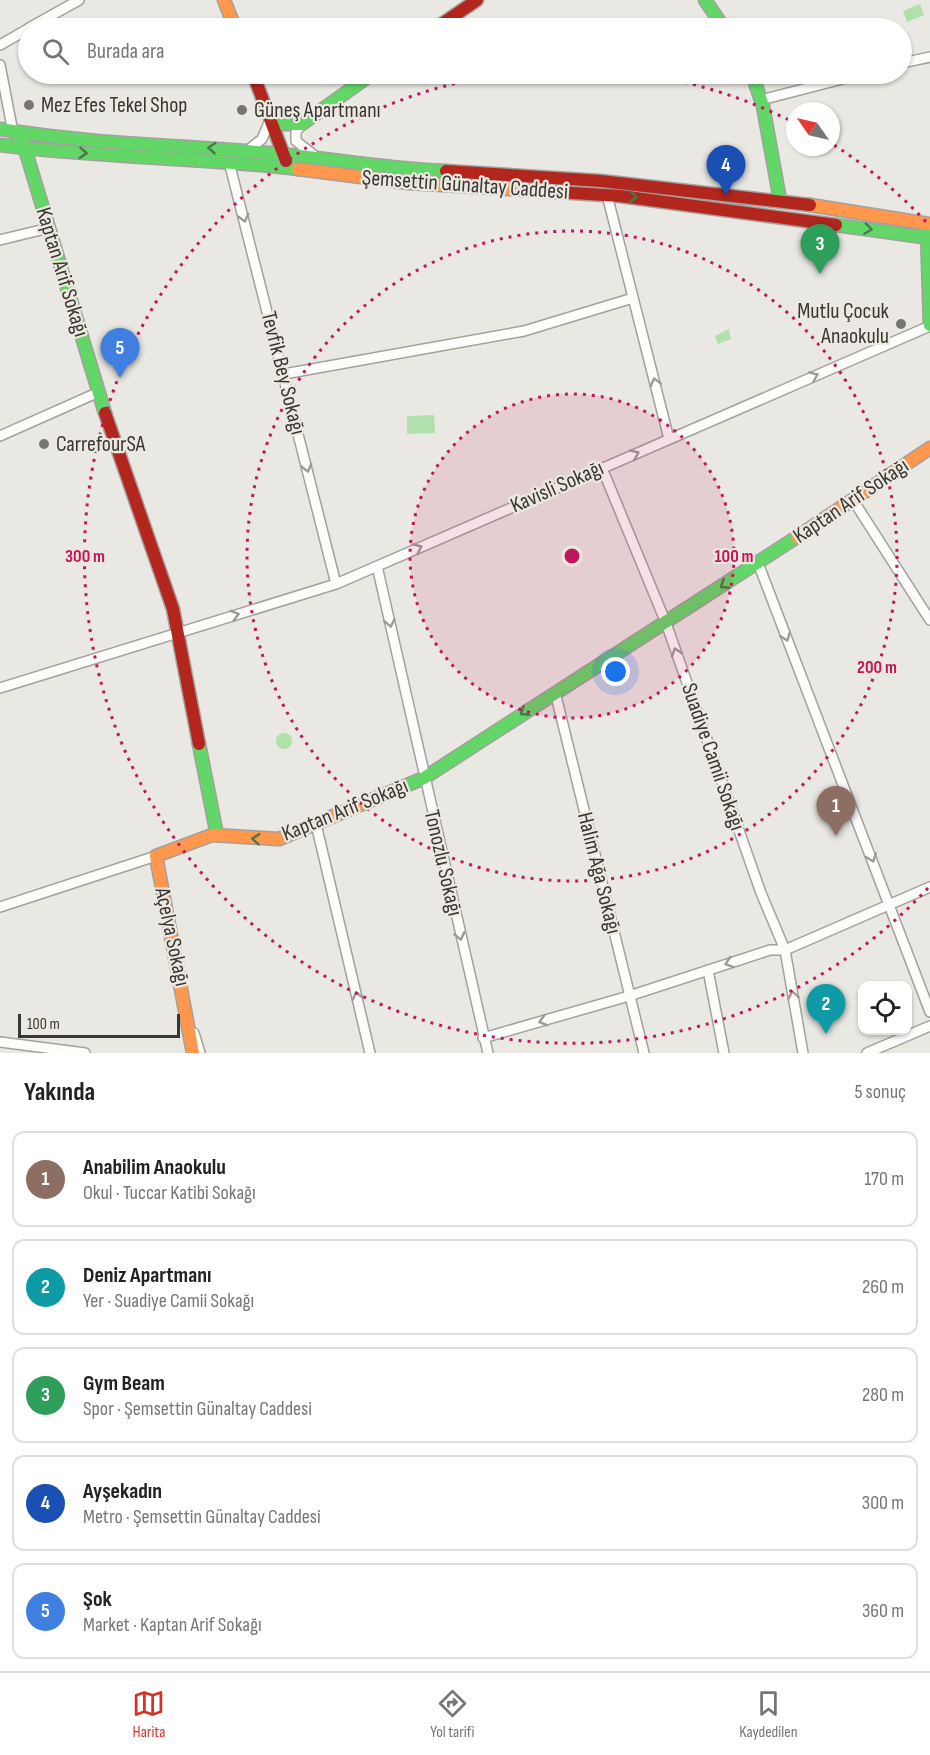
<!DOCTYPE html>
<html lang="tr">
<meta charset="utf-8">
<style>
body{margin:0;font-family:"Sofia Sans Condensed",sans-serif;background:#f6f6f6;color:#222}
.controls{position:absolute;right:18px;bottom:18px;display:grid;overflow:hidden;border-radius:12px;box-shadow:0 2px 4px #0004}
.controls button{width:54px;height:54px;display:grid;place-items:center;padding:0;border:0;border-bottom:2px solid #e0e0e0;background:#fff;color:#222;font:30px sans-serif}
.compass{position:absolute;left:786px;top:102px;width:54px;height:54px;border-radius:50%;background:#fff;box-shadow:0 2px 4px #0004;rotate:304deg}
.scale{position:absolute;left:18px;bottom:15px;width:162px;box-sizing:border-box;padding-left:6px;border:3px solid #383733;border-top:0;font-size:16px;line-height:21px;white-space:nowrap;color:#383733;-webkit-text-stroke:4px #ede9e0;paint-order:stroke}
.you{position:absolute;left:616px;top:672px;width:21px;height:21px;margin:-15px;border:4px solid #fff;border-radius:50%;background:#1a73e8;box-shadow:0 0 0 9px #1a73e833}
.badge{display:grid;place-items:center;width:39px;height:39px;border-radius:50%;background:#d93025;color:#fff;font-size:20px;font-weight:700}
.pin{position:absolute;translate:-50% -50px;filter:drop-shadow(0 2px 3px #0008)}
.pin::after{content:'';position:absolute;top:32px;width:21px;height:18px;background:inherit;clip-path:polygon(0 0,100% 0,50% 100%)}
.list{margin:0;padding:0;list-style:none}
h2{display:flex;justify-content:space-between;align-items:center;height:78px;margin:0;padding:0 24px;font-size:26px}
h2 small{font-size:20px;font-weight:400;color:#767676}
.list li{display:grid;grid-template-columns:39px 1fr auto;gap:18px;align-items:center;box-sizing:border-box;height:96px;margin:0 12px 12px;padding:0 12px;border:2px solid #e0e0e0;border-radius:12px}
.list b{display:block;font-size:22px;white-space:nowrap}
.list p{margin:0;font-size:20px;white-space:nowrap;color:#767676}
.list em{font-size:20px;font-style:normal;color:#767676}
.icon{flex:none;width:33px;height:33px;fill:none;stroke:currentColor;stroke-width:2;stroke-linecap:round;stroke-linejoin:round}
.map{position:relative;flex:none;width:930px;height:1053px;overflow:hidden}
.search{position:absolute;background:#fff;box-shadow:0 2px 4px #0004;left:18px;right:18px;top:18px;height:66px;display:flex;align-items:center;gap:15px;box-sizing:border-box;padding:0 21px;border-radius:33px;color:#767676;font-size:22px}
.sheet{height:618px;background:#fff}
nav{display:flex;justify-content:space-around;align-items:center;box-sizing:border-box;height:84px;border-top:2px solid #e0e0e0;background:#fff;font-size:16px;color:#767676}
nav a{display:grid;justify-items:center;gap:3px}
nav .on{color:#d93025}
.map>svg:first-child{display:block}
.water{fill:#b0e1ac}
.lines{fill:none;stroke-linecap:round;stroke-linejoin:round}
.street-casing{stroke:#a2a19d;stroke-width:12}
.fast-casing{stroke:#a2a19d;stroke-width:15}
.slow-casing{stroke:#a2a19d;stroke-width:15}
.jam-casing{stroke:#a2a19d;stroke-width:15}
.street{stroke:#fcfcfb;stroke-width:9}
.fast{stroke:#63d668;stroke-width:12}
.slow{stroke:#ff974d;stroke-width:12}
.jam{stroke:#b3261e;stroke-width:12}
.oneway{stroke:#497748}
.oneway2{stroke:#9a9a97}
.ring{fill:none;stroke:#c2185b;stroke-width:3;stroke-dasharray:3 6}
.poi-dot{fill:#767571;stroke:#ede9e0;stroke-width:2}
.labels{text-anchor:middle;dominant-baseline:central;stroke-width:4.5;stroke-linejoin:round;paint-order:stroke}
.poi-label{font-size:22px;fill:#383733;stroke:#ede9e0;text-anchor:start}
.street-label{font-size:22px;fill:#383733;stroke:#ede9e0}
.centre{fill:#c2185b;stroke:#ede9e0;stroke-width:3}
.ring-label{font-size:18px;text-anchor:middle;font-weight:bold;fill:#c2185b;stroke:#ede9e0;stroke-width:4.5;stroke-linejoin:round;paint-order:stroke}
</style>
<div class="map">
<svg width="930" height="1053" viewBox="0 0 930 1053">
<rect width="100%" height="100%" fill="#eae8e3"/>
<!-- water -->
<path class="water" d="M920,4L924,15L907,22L903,11Z
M729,329L731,339L718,344L715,336Z
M434,415L435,433L407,434V416Z
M276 741a8 8 0 1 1 16 0a8 8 0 1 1-16 0Z"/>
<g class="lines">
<!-- street casing -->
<g class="street-casing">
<path id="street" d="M29,28L79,0
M0,45L28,29
M902,63L930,57
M0,65L13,132
M761,100L862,74
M302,124L296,132V141L315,156
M247,151L262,139L270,120
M229,162L336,584
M607,195L669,439
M0,240L49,228
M284,374L524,331L633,298
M0,436L99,392
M602,468L666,623L761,893L785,950L803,1053
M853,500L930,620
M758,563L930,1012
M377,566L488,1053
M0,688L336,584L930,326
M555,692L644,1053
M316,824L370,1053
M0,907L156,856
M708,970L724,1053
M194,1033L200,1053
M483,1038L629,996L770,950H785L930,887
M0,1042L85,1053
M867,1053L930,1026"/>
</g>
<!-- fast casing -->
<g class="fast-casing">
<path id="fast" d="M705,0L724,28
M752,74L763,106L780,200
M268,112L283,124H302L372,74
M0,129C88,144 179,145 269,153C328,158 387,169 446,171
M13,132L21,137L25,149L105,413
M0,145C99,158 199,157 298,169
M836,225L930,238
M927,230L930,325
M199,744L217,835
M367,802L424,778L797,537"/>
</g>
<!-- slow casing -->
<g class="slow-casing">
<path id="slow" d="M224,0L235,28
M298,169L408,183L527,190
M810,205L930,224
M797,537L930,448
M193,1053L156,856L212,835L279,839L367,802"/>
</g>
<!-- jam casing -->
<g class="jam-casing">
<path id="jam" d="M436,28L477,0
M253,74L286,161
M446,171L601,181L810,205
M527,190L620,196L836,225
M105,413L173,609L199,744"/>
</g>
<!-- street -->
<use href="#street" class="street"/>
<!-- fast -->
<use href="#fast" class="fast"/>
<!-- slow -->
<use href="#slow" class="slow"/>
<!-- jam -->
<use href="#jam" class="jam"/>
</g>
<!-- one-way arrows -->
<defs><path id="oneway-chevron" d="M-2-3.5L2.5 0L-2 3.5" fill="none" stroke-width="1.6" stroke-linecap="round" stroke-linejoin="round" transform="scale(1.5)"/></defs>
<g class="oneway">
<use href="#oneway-chevron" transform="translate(212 148) rotate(-176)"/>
<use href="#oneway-chevron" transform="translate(83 153) rotate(4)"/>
<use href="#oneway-chevron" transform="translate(633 197) rotate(6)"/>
<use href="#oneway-chevron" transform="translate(868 229) rotate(8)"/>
<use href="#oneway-chevron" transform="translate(724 585) rotate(147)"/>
<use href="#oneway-chevron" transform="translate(524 712) rotate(147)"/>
<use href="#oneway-chevron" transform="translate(256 839) rotate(-175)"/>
</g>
<g class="oneway2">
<use href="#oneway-chevron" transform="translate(244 218) rotate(75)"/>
<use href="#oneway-chevron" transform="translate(814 376) rotate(-23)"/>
<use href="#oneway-chevron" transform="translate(655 382) rotate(-104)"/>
<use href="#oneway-chevron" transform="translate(635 454) rotate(-23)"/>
<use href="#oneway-chevron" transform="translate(307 468) rotate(76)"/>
<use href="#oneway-chevron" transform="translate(418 548) rotate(-24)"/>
<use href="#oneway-chevron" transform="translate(235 615) rotate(-16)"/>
<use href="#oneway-chevron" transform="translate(390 623) rotate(78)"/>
<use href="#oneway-chevron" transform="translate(786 637) rotate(69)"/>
<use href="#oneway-chevron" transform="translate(676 652) rotate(-109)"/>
<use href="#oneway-chevron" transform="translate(872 858) rotate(69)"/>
<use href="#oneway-chevron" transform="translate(460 936) rotate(77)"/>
<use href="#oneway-chevron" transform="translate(729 963) rotate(162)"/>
<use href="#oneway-chevron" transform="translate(793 995) rotate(-100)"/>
<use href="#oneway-chevron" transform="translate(357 996) rotate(-103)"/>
<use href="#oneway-chevron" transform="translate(543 1021) rotate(164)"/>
</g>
<!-- distance rings -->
<circle cx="572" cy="556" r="162" fill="#c2185b" fill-opacity=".12"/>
<g class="ring">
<circle cx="572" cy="556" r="162"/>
<circle cx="572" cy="556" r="325"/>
<path d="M928 888A487 487 0 1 1 504 74M640 74A487 487 0 0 1 793 122M834 145A487 487 0 0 1 928 224"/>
</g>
<!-- markers -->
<g class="poi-dot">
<circle cx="29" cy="105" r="6"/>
<circle cx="242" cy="110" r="6"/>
<circle cx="901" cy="324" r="6"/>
<circle cx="44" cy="444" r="6"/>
</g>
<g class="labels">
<!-- poi labels -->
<g class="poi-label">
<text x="41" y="105">Mez Efes Tekel Shop</text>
<text x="254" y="110">Güneş Apartmanı</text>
<text x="889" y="311" text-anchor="end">Mutlu Çocuk<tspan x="889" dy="25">Anaokulu</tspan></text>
<text x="56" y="444">CarrefourSA</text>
</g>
<!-- street labels -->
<g class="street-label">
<text transform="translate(465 185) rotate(4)">Şemsettin Günaltay Caddesi</text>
<text transform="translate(62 272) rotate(73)">Kaptan Arif Sokağı</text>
<text transform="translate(283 373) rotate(76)">Tevfik Bey Sokağı</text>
<text transform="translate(557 487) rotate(-24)">Kavisli Sokağı</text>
<text transform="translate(851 501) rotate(-34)">Kaptan Arif Sokağı</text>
<text transform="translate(713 757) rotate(71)">Suadiye Camii Sokağı</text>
<text transform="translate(345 810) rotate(-22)">Kaptan Arif Sokağı</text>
<text transform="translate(443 863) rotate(77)">Tonozlu Sokağı</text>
<text transform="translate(599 873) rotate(76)">Halim Ağa Sokağı</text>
<text transform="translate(172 937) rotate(78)">Açelya Sokağı</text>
</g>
</g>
<circle cx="572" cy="556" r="9" class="centre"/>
<g class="ring-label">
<text x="734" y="562">100 m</text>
<text x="85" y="562">300 m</text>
<text x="877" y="673">200 m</text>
</g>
</svg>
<div class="controls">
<button><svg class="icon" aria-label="locate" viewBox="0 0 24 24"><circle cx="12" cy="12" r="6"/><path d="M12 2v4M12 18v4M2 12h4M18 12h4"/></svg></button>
</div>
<svg class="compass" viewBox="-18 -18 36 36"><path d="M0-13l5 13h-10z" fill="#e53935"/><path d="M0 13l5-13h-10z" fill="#767676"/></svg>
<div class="scale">100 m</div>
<div class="you"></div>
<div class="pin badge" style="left:836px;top:836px;background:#8d6e63">1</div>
<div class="pin badge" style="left:826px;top:1034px;background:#0f9aa8">2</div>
<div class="pin badge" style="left:820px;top:274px;background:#2e9e5b">3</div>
<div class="pin badge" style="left:726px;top:195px;background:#1a4fb4">4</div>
<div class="pin badge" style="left:120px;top:378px;background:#3f7fe0">5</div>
<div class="search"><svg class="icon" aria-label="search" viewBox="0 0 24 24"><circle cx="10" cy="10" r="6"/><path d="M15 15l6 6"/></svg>Burada ara</div>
</div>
<section class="sheet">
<h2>Yakında<small>5 sonuç</small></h2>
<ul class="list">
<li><span class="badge" style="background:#8d6e63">1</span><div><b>Anabilim Anaokulu</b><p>Okul · Tuccar Katibi Sokağı</p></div><em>170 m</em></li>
<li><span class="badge" style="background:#0f9aa8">2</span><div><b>Deniz Apartmanı</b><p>Yer · Suadiye Camii Sokağı</p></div><em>260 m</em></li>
<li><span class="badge" style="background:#2e9e5b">3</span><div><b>Gym Beam</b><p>Spor · Şemsettin Günaltay Caddesi</p></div><em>280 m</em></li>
<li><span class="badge" style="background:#1a4fb4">4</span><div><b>Ayşekadın</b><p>Metro · Şemsettin Günaltay Caddesi</p></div><em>300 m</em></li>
<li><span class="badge" style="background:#3f7fe0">5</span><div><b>Şok</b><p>Market · Kaptan Arif Sokağı</p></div><em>360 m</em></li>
</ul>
</section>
<nav>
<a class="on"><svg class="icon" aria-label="map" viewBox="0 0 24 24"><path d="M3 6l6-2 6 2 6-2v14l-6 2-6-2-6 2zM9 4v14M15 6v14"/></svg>Harita</a>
<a><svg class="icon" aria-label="directions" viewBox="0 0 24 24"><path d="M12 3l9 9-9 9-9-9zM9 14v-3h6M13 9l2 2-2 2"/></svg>Yol tarifi</a>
<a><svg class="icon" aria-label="saved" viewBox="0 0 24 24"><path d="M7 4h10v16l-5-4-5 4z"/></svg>Kaydedilen</a>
</nav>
